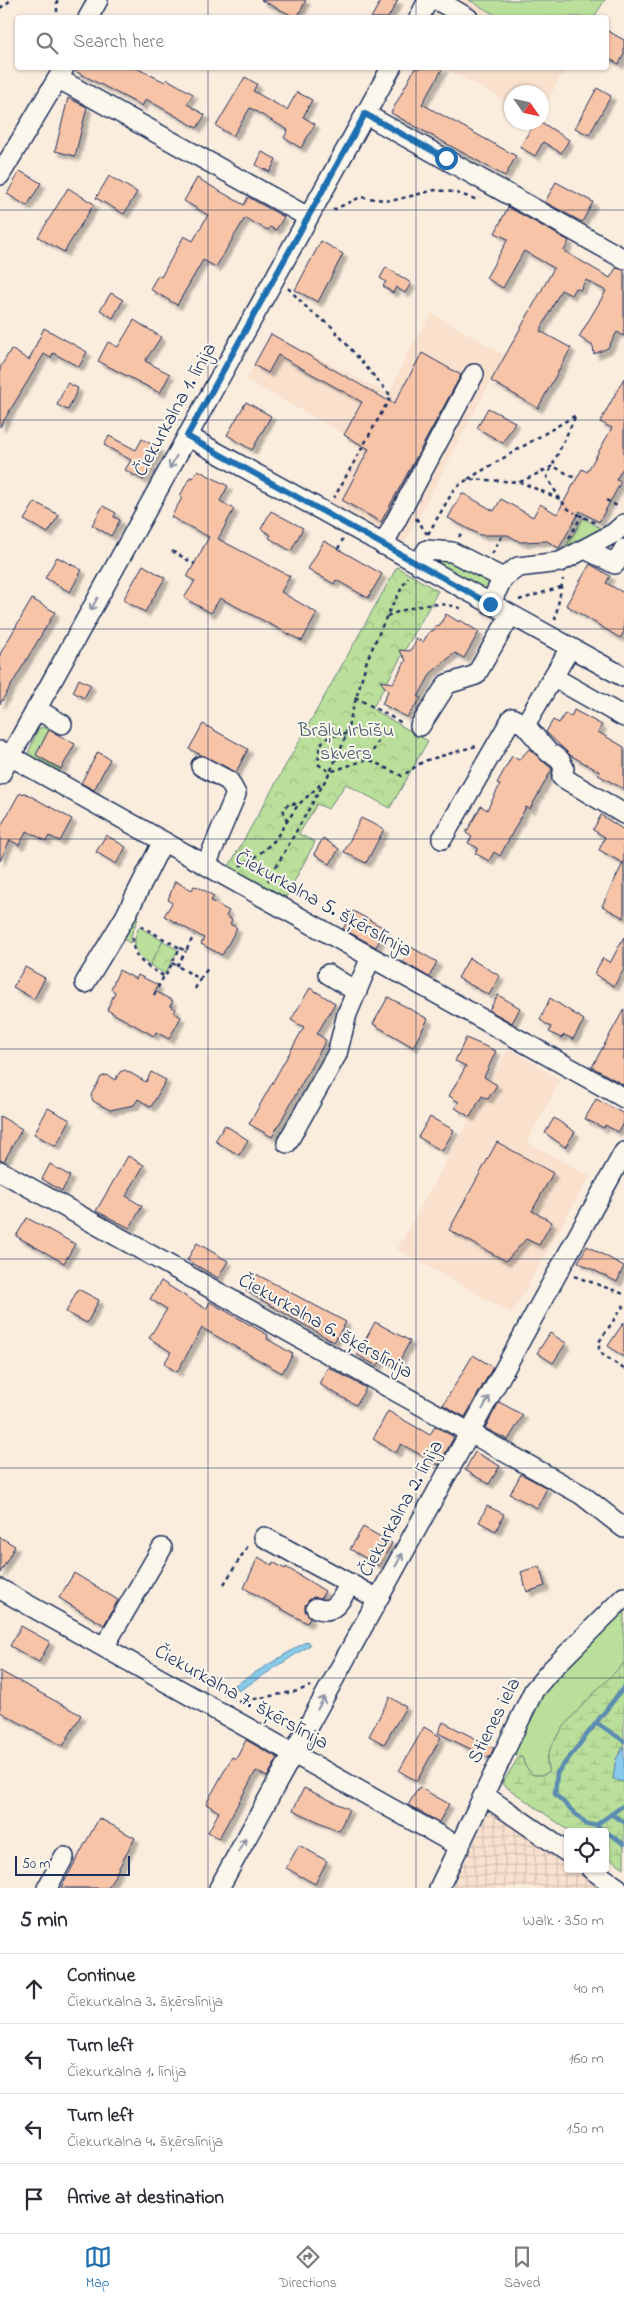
<!DOCTYPE html>
<meta charset="utf-8">
<style>
body{margin:0;font-family:"Indie Flower",sans-serif;background:#f7f7f7;color:#2b2b33}
.controls{position:absolute;right:15px;bottom:15px;display:grid;overflow:hidden;border-radius:5px;box-shadow:0 1px 4px #0004}
.controls button{width:45px;height:45px;display:grid;place-items:center;padding:0;border:0;border-bottom:1px solid #e1e1e2;background:#fff;color:#2b2b33;font:25px sans-serif}
.compass{position:absolute;left:504px;top:85px;width:45px;height:45px;border-radius:50%;background:#fff;box-shadow:0 1px 4px #0004;rotate:124deg}
.scale{position:absolute;left:15px;bottom:12px;width:115px;box-sizing:border-box;padding-left:5px;border:2px solid #1b2f5e;border-top:0;font-size:14px;line-height:18px;white-space:nowrap;color:#1b2f5e;-webkit-text-stroke:4px #fbf7ec;paint-order:stroke}
.stop{position:absolute;width:15px;height:15px;margin:-11px;border:4px solid #1f6fb2;border-radius:50%;background:#fff}
.stop.end{background:#1f6fb2;border-color:#fff;box-shadow:0 1px 5px #0008}
.list{margin:0;padding:0;list-style:none}
h2{display:flex;justify-content:space-between;align-items:center;height:65px;margin:0;padding:0 20px;font-size:21px}
h2 small{font-size:16px;font-weight:400;color:#7c7c81}
.list li{display:grid;grid-template-columns:32px 1fr auto;gap:15px;align-items:center;box-sizing:border-box;height:70px;padding:0 20px;border-top:1px solid #e1e1e2}
.list b{display:block;font-size:19px;white-space:nowrap}
.list p{margin:0;font-size:16px;white-space:nowrap;color:#7c7c81}
.list em{font-size:16px;font-style:normal;color:#7c7c81}
.icon{flex:none;width:28px;height:28px;fill:none;stroke:currentColor;stroke-width:2;stroke-linecap:round;stroke-linejoin:round}
.map{position:relative;flex:none;width:624px;height:1888px;overflow:hidden}
.search{position:absolute;background:#fff;box-shadow:0 1px 4px #0004;left:15px;right:15px;top:15px;height:55px;display:flex;align-items:center;gap:12px;box-sizing:border-box;padding:0 18px;border-radius:5px;color:#7c7c81;font-size:19px}
.sheet{height:345px;background:#fff}
nav{display:flex;justify-content:space-around;align-items:center;box-sizing:border-box;height:70px;border-top:1px solid #e1e1e2;background:#fff;font-size:14px;color:#7c7c81}
nav a{display:grid;justify-items:center;gap:2px}
nav .on{color:#1f6fb2}
.map>svg:first-child{display:block}
.built{fill:#f9e1ce}
.industrial{fill:url(#industrial-grid)}
.green{fill:#badf9a;stroke:#6a877c}
.wetland{fill:url(#wetland-marsh);stroke:#6a877c}
.park{fill:url(#park-crowns);stroke:#6a877c}
.water{fill:#88cae9;stroke:#5c8cb1}
.lines{fill:none;stroke-linecap:round;stroke-linejoin:round}
.stream{stroke:#5c8cb1;stroke-width:4.5}
.building{fill:#f8c4a8;stroke:#1b2f5e;filter:url(#shadow)}
.minor-casing{stroke:#1b2f5e;stroke-width:22}
.path{stroke:#1b2f5e;stroke-width:2.5;stroke-dasharray:4 4;stroke-linecap:butt}
.minor{stroke:#fbf7ec;stroke-width:19}
.oneway{stroke:#8b93a5}
.route{stroke:#1f6fb2;stroke-width:6}
.grid{fill:none;stroke:#1b2f5e;stroke-width:1;stroke-opacity:0.55}
.labels{text-anchor:middle;dominant-baseline:central;stroke-width:4;stroke-linejoin:round;paint-order:stroke}
.street-label{font-size:20px;fill:#1b2f5e;stroke:#fbf7ec}
.park-label{font-size:20px;fill:#435b6d;stroke:#fbf7ec}
</style>
<div class="map">
<svg width="624" height="1888" viewBox="0 0 624 1888">
<defs>
<pattern id="industrial-grid" width="8" height="8" patternUnits="userSpaceOnUse" patternTransform="scale(1.25)"><rect width="8" height="8" fill="#f9e1ce"/><path d="M0 4h8M4 0v8" fill="none" stroke="#d5c1b3"/></pattern>
<pattern id="wetland-marsh" width="20" height="14" patternUnits="userSpaceOnUse" patternTransform="scale(1.25)"><rect width="20" height="14" fill="#badf9a"/><path d="M1 5h8M5 5V1M11 12h8M15 12V8" fill="none" stroke="#9fc087"/></pattern>
<pattern id="park-crowns" width="20" height="18" patternUnits="userSpaceOnUse" patternTransform="scale(1.25)"><rect width="20" height="18" fill="#badf9a"/><path d="M2 6a3 3 0 1 1 6 0M12 15a3 3 0 1 1 6 0" fill="none" stroke="#9fc087"/></pattern>
<filter id="shadow"><feDropShadow dx="4.5" dy="4.5" stdDeviation="1" flood-color="#0004"/></filter>
</defs>
<rect width="100%" height="100%" fill="#faedde"/>
<filter id="ink" filterUnits="userSpaceOnUse"><feTurbulence type="fractalNoise" baseFrequency=".02" numOctaves="2"/><feDisplacementMap in="SourceGraphic" scale="10" xChannelSelector="R" yChannelSelector="G"/><feConvolveMatrix kernelMatrix="1 2 1 2 8 2 1 2 1" color-interpolation-filters="sRGB"/></filter>
<g filter="url(#ink)">
<!-- built -->
<path class="built" d="M443,0H468L499,17L434,18Z
M445,68H565L542,111V92H512L511,104Z
M432,313L505,355L403,546L328,504L389,395L408,352Z
M271,334L388,394L360,443L246,380Z
M509,1048L561,1080L527,1142L590,1176L512,1314L397,1249Z"/>
<!-- industrial -->
<path class="industrial" d="M261,0H311L301,18L295,17Z
M490,1809L568,1864V1869H575L602,1888H452Z"/>
<!-- green -->
<path class="green" d="M469,0H605L594,17H499Z
M583,518L602,529L600,532L564,550Z
M445,558L489,583V587L487,589L433,560Z
M43,727L49,730L36,755L61,769L57,775L27,756L38,729Z
M132,915L138,919L132,933L130,943L120,937Z
M139,927L163,941L150,965C135,956 131,943 139,927Z
M624,1606V1663C605,1683 549,1734 547,1760C547,1764 548,1768 549,1772L543,1775H533L525,1766L522,1757L509,1753L543,1686Z"/>
<!-- wetland -->
<path class="wetland" d="M624,1663V1746L616,1759L613,1778L624,1782V1868L605,1855V1832H571L502,1784L518,1758L522,1757L525,1766L533,1775H543L549,1772C548,1768 547,1764 547,1760C549,1733 605,1683 624,1663Z"/>
<!-- park -->
<path class="park" d="M397,567L438,591L372,709L428,741L390,808L346,784L328,809L317,804L299,834L315,842L286,897L228,868Z
M163,941L178,950L165,974L150,965Z"/>
<!-- water -->
<path class="water" d="M307,1641L310,1645L239,1691L235,1685Z
M624,1747V1782L613,1779L616,1759Z"/>
<g class="lines">
<!-- stream -->
<path class="stream" d="M624,1687L557,1773L555,1794L587,1825H596L624,1844
M597,1723L624,1741
M611,1814L624,1822
M596,1825L624,1805"/>
</g>
<!-- building -->
<path class="building" d="M261,0H306L297,18Z
M381,0H398L388,18H371Z
M606,30L624,40V54L619,64L606,57Z
M75,68H136L165,82L167,79L193,94L187,104L205,115L197,128L146,99L142,106L75,71Z
M415,68H443L422,104L516,156L505,176L391,113Z
M245,77L257,84L253,91L287,110L297,92L312,100L303,117L315,124L301,148L284,138L288,130L250,108L233,136L216,126Z
M597,88L611,96L589,135L575,128Z
M68,98L87,107L75,156L55,151Z
M535,122H541L569,140L561,153L543,142L535,156L520,147Z
M262,152L276,159L270,172L256,165Z
M20,171L41,183L27,206L7,194Z
M109,176L137,192L124,214L96,198Z
M197,178L244,205L248,197L284,217L276,230L270,227L268,230L245,218L216,267L203,260L177,305L150,289L158,275L161,277L184,236L193,241L208,215L184,201Z
M556,182L593,202L582,222L545,202Z
M68,188L94,204L64,252L38,237Z
M508,207L569,241L564,251L610,278L616,268L624,270V336L617,332L608,348L594,354L593,346L579,337L606,291L586,280L580,290L575,288L571,295L561,290L540,331L571,348L538,408L491,381L554,268L524,251L503,288L486,278L508,239L495,233Z
M321,241L343,254L318,302L295,290Z
M386,267L411,283L405,293L396,287L393,293L383,286L386,282L380,278Z
M111,293L123,300L113,318L100,310Z
M134,320L161,337L145,361L170,374L160,393L98,361L108,342L118,347Z
M44,328L87,352L79,367L53,353L51,358L44,354L0,427V368L11,349L29,360Z
M271,334L394,404L422,353L461,375L381,522L342,500L369,449L344,435L362,402L278,355L268,373L254,365Z
M624,378V466L616,480L621,482L599,522L580,511L559,548L547,541L520,542L508,535H480L448,518L462,493L494,511L501,499L533,517L540,504L557,514L582,469L587,472L612,428L600,422Z
M67,383L78,388L68,410L57,405Z
M246,402L271,416L252,450L227,435Z
M488,408L515,422L503,443L477,428Z
M109,436L136,450L142,439L160,449L143,480L125,470L131,460L104,445Z
M198,470L228,486L220,501L234,509L218,539L290,576L281,592L317,613L302,641L220,598L211,613L184,598L195,581L187,577L209,537L171,517L182,498L180,496L190,477L193,478Z
M35,502L59,515L48,533L24,520Z
M103,506L116,513L114,517L120,520L111,536L92,525Z
M271,511L303,528L291,551L269,538L271,535L261,529Z
M324,541L382,574L368,598L336,580L334,584L308,569Z
M57,557L82,570L70,592L45,578Z
M590,564L610,576L606,583L624,593V632L620,638L566,605Z
M143,565L165,578L145,612L123,600Z
M32,599L55,612L0,704V654Z
M446,614L459,622L460,620L479,632L464,658L455,653L431,673L418,697L421,698L407,717L382,704L388,691L380,681L393,683L406,660L399,650L410,651L417,639L423,642L430,631H433L436,625L439,626Z
M79,679L91,685L84,698L73,692Z
M574,710L602,725L598,732L624,747V789L598,775L600,772L570,755L546,732L553,720L559,723L565,713L571,717Z
M203,724L248,749L236,772L189,749Z
M49,730L75,744L61,769L36,755Z
M529,749L552,769L530,809L526,807L500,856L494,852L489,861L475,853L478,848L468,843L472,837L466,833L481,806L487,810L500,785L497,783L512,756L519,760Z
M98,752L110,759L94,790L81,783Z
M25,793L72,819L60,841L49,836L46,841L27,831L19,845L10,840L0,861V828L19,794Z
M601,815L624,830V918L602,906L623,863L599,850L605,837L593,830Z
M361,818L384,829L366,863L344,852Z
M106,835L126,847L116,864L96,852Z
M323,838L339,849L330,864L314,854Z
M175,881L192,890L194,886L198,887L214,896L211,901L229,911L226,916L232,920L230,924L237,928L222,955L201,944L204,938L164,916L172,903L168,900Z
M353,911L386,929L376,947L343,929Z
M624,937V969L614,986L594,974L603,958L610,963Z
M411,947L437,962L429,977L403,962Z
M469,958L500,976L489,995L458,978Z
M25,967L45,978L34,999L13,987Z
M119,970L136,979L138,975L158,985L155,991L173,1001L170,1006L176,1009L174,1013L181,1017L169,1039L156,1032L154,1036L107,1010L115,992L111,989Z
M310,988L335,1003L317,1034L326,1040L272,1137L249,1124L304,1027L291,1020Z
M498,995L520,1008L512,1023L489,1010Z
M388,997L428,1019L413,1047L373,1024Z
M550,998L584,1020L573,1039L564,1035L561,1038L549,1032L551,1027L540,1020Z
M624,1009V1085L592,1067Z
M466,1038L496,1051L484,1077L497,1085L488,1099L482,1096L470,1117L455,1108L459,1102L449,1096L466,1066L455,1061Z
M125,1070L146,1082L151,1072L166,1080L151,1107L138,1099L134,1105L110,1110L93,1101L91,1095L101,1077L107,1075L115,1080L120,1072Z
M596,1099L624,1114V1121L618,1132L605,1125L604,1128L585,1119Z
M48,1108L70,1120L56,1146L34,1134Z
M0,1116L22,1129L4,1161L0,1160Z
M430,1117L454,1130L442,1151L418,1137Z
M554,1118L575,1132L565,1147L545,1133Z
M225,1125L248,1140L239,1155L215,1141Z
M497,1142L553,1173L532,1211L552,1222L539,1245L526,1239L506,1261L449,1230Z
M128,1156L144,1165L126,1196L142,1206L130,1228L96,1211Z
M50,1164L70,1176L62,1191L42,1179Z
M27,1218L75,1244L64,1263L16,1236Z
M197,1243L228,1261L218,1278L187,1260Z
M587,1246L624,1266L617,1282L578,1262Z
M256,1274L346,1322L334,1342L246,1291Z
M161,1281L206,1309L210,1302L268,1335L267,1339L293,1354L282,1373L202,1328L177,1372L164,1364L171,1352L149,1338L167,1309L150,1299Z
M78,1289L99,1300L87,1323L66,1312Z
M375,1322L410,1341L396,1367L382,1360L377,1366L357,1355Z
M624,1322V1357L608,1346Z
M550,1333L566,1343L553,1363L537,1353Z
M473,1355L493,1367L465,1417L443,1405Z
M328,1367L366,1388L356,1405L319,1384Z
M499,1402L523,1415L508,1440L485,1428Z
M388,1411L430,1435L435,1426L454,1437L439,1465L401,1444L396,1453L373,1439Z
M475,1452L500,1466L489,1484L465,1470Z
M521,1474L547,1488L537,1508L510,1494Z
M487,1506L504,1514L496,1531L479,1522Z
M363,1527L392,1543L379,1566L350,1549Z
M0,1537L15,1546L0,1573Z
M258,1557L272,1565L273,1562L285,1569L286,1567L325,1591L321,1598L313,1597L305,1605V1611L310,1617L307,1623L244,1588Z
M539,1566L545,1586L527,1592L521,1572Z
M74,1573L118,1600L104,1625L59,1598Z
M21,1626L50,1642L39,1662L10,1646Z
M0,1671L81,1715L63,1746L0,1712Z
M390,1697L406,1707L384,1744L369,1736Z
M443,1722L494,1748L489,1758L438,1733Z
M424,1727L441,1737L417,1781L399,1771Z
M246,1740L278,1758L267,1777L256,1771L219,1838L208,1832L219,1812L206,1804L232,1757L236,1759Z
M419,1787L449,1804L439,1822L408,1805Z
M304,1788L349,1809L339,1831L293,1810Z
M99,1818L135,1838L108,1888H61Z
M299,1845L327,1861L315,1884L286,1868Z"/>
<g class="lines">
<!-- minor casing -->
<g class="minor-casing">
<path id="minor" d="M437,0L468,18
M88,18L98,0
M419,18L428,0
M59,79L308,217
M365,114L624,259
M0,175L64,68
M187,436L624,677
M383,545L474,374
M585,549L615,564L624,549
M418,564L427,550L452,552L503,578
M490,604L503,578L518,567L560,562L614,533L624,524
M553,677L624,717
M36,709L62,724
M525,725L548,752
M420,726L447,684L476,675L510,616
M1,751L624,1098
M553,755L560,760L564,768L562,777L624,814
M201,766L229,781L236,794L206,865
M0,775L391,68
M442,839L512,718L525,725L570,648
M328,974L357,992
M85,983L125,917L163,841
M287,1143L337,1054L347,1014L371,957
M0,1171L582,1495L624,1528
M264,1537L378,1599
M0,1589L460,1847
M316,1608C335,1616 342,1598 350,1583
M104,1647L162,1548
M484,1795L568,1853
M591,1869L618,1888
M47,1888L64,1857
M219,1888L624,1152
M439,1888L534,1690L550,1671L624,1597"/>
</g>
<!-- path -->
<path class="path" d="M57,0V18
M0,8L11,0
M333,210L361,197L391,201L435,190L453,192L475,199L479,197
M288,288L310,311L331,326L391,396L334,498
M468,479L576,415L547,477L560,499
M520,482L553,466L577,479
M606,500L619,507
M577,514L596,523
M416,518L427,534
M428,534L455,488L468,479L520,482L560,499L567,508L575,513
M459,537L463,530
M569,538L582,515
M338,549L343,539
M172,551L195,564
M492,554L502,536
M519,600L561,587
M387,616C410,607 440,598 464,610
M555,620L563,579
M355,697L404,724
M346,734C323,736 317,741 319,765L330,772L343,744L367,660L388,613L408,577
M369,758L384,731
M287,821L283,809L290,803L298,805
M240,866L258,855L274,841L298,805L321,784
M268,881L330,772L368,759L402,776L424,761L476,746
M133,938C131,960 149,967 165,977L180,948L139,925
M180,948L186,951L194,935
M172,963L200,979L209,967
M177,966L186,951
M195,989L200,979
M154,995L164,976
M574,1276L624,1294
M624,1305L599,1342V1349L603,1355L624,1369
M224,1584L249,1544
M238,1702L298,1691L310,1686"/>
<!-- minor -->
<use href="#minor" class="minor"/>
</g>
<!-- one-way arrows -->
<defs><path id="oneway-shaft" d="M-6 0H5M1.5-3L5.5 0L1.5 3" fill="none" stroke-width="1.6" stroke-linecap="round" stroke-linejoin="round" transform="scale(1.25)"/></defs>
<g class="oneway">
<use href="#oneway-shaft" transform="translate(173 462) rotate(119)"/>
<use href="#oneway-shaft" transform="translate(94 604) rotate(119)"/>
<use href="#oneway-shaft" transform="translate(486 1403) rotate(-61)"/>
<use href="#oneway-shaft" transform="translate(399 1560) rotate(-61)"/>
<use href="#oneway-shaft" transform="translate(321 1703) rotate(-61)"/>
<use href="#oneway-shaft" transform="translate(242 1845) rotate(-61)"/>
</g>
</g>
<g class="lines" filter="url(#ink)">
<!-- route -->
<path class="route" d="M446,158L365,114L187,436L490,604"/>
</g>
<!-- grid -->
<path class="grid" d="M208,0V18M416,0V18M208,68V1888M416,68V1888M0,210H624M0,420H624M0,629H624M0,839H624M0,1049H624M0,1259H624M0,1468H624M0,1678H624"/>
<g class="labels">
<!-- street labels -->
<g class="street-label">
<text transform="translate(176 410) rotate(-61)">Čiekurkalna 1. līnija</text>
<text transform="translate(323 905) rotate(29)">Čiekurkalna 5. šķērslīnija</text>
<text transform="translate(325 1327) rotate(29)">Čiekurkalna 6. šķērslīnija</text>
<text transform="translate(402 1509) rotate(-61)">Čiekurkalna 2. līnija</text>
<text transform="translate(241 1698) rotate(29)">Čiekurkalna 7. šķērslīnija</text>
<text transform="translate(495 1721) rotate(-63)">Stienes iela</text>
</g>
<!-- park labels -->
<g class="park-label">
<text x="346" y="731">Brāļu Irbīšu<tspan x="346" dy="23">skvērs</tspan></text>
</g>
</g>
</svg>
<div class="controls">
<button><svg class="icon" aria-label="locate" viewBox="0 0 24 24"><circle cx="12" cy="12" r="6"/><path d="M12 2v4M12 18v4M2 12h4M18 12h4"/></svg></button>
</div>
<svg class="compass" viewBox="-18 -18 36 36"><path d="M0-13l5 13h-10z" fill="#e53935"/><path d="M0 13l5-13h-10z" fill="#7c7c81"/></svg>
<div class="scale">50 m</div>
<div class="stop" style="left:446px;top:158px"></div>
<div class="stop end" style="left:490px;top:604px"></div>
<div class="search"><svg class="icon" aria-label="search" viewBox="0 0 24 24"><circle cx="10" cy="10" r="6"/><path d="M15 15l6 6"/></svg>Search here</div>
</div>
<section class="sheet">
<h2>5 min<small>Walk · 350 m</small></h2>
<ul class="list">
<li><svg class="icon" aria-label="ahead" viewBox="0 0 24 24"><path d="M12 20V5M6 11l6-6 6 6"/></svg><div><b>Continue</b><p>Čiekurkalna 3. šķērslīnija</p></div><em>40 m</em></li>
<li><svg class="icon" aria-label="left" viewBox="0 0 24 24"><path d="M17 20v-9H6M10 6l-5 5 5 5"/></svg><div><b>Turn left</b><p>Čiekurkalna 1. līnija</p></div><em>160 m</em></li>
<li><svg class="icon" aria-label="left" viewBox="0 0 24 24"><path d="M17 20v-9H6M10 6l-5 5 5 5"/></svg><div><b>Turn left</b><p>Čiekurkalna 4. šķērslīnija</p></div><em>150 m</em></li>
<li><svg class="icon" aria-label="arrive" viewBox="0 0 24 24"><path d="M6 21V4h12l-3 4 3 4H6"/></svg><div><b>Arrive at destination</b></div></li>
</ul>
</section>
<nav>
<a class="on"><svg class="icon" aria-label="map" viewBox="0 0 24 24"><path d="M3 6l6-2 6 2 6-2v14l-6 2-6-2-6 2zM9 4v14M15 6v14"/></svg>Map</a>
<a><svg class="icon" aria-label="directions" viewBox="0 0 24 24"><path d="M12 3l9 9-9 9-9-9zM9 14v-3h6M13 9l2 2-2 2"/></svg>Directions</a>
<a><svg class="icon" aria-label="saved" viewBox="0 0 24 24"><path d="M7 4h10v16l-5-4-5 4z"/></svg>Saved</a>
</nav>
